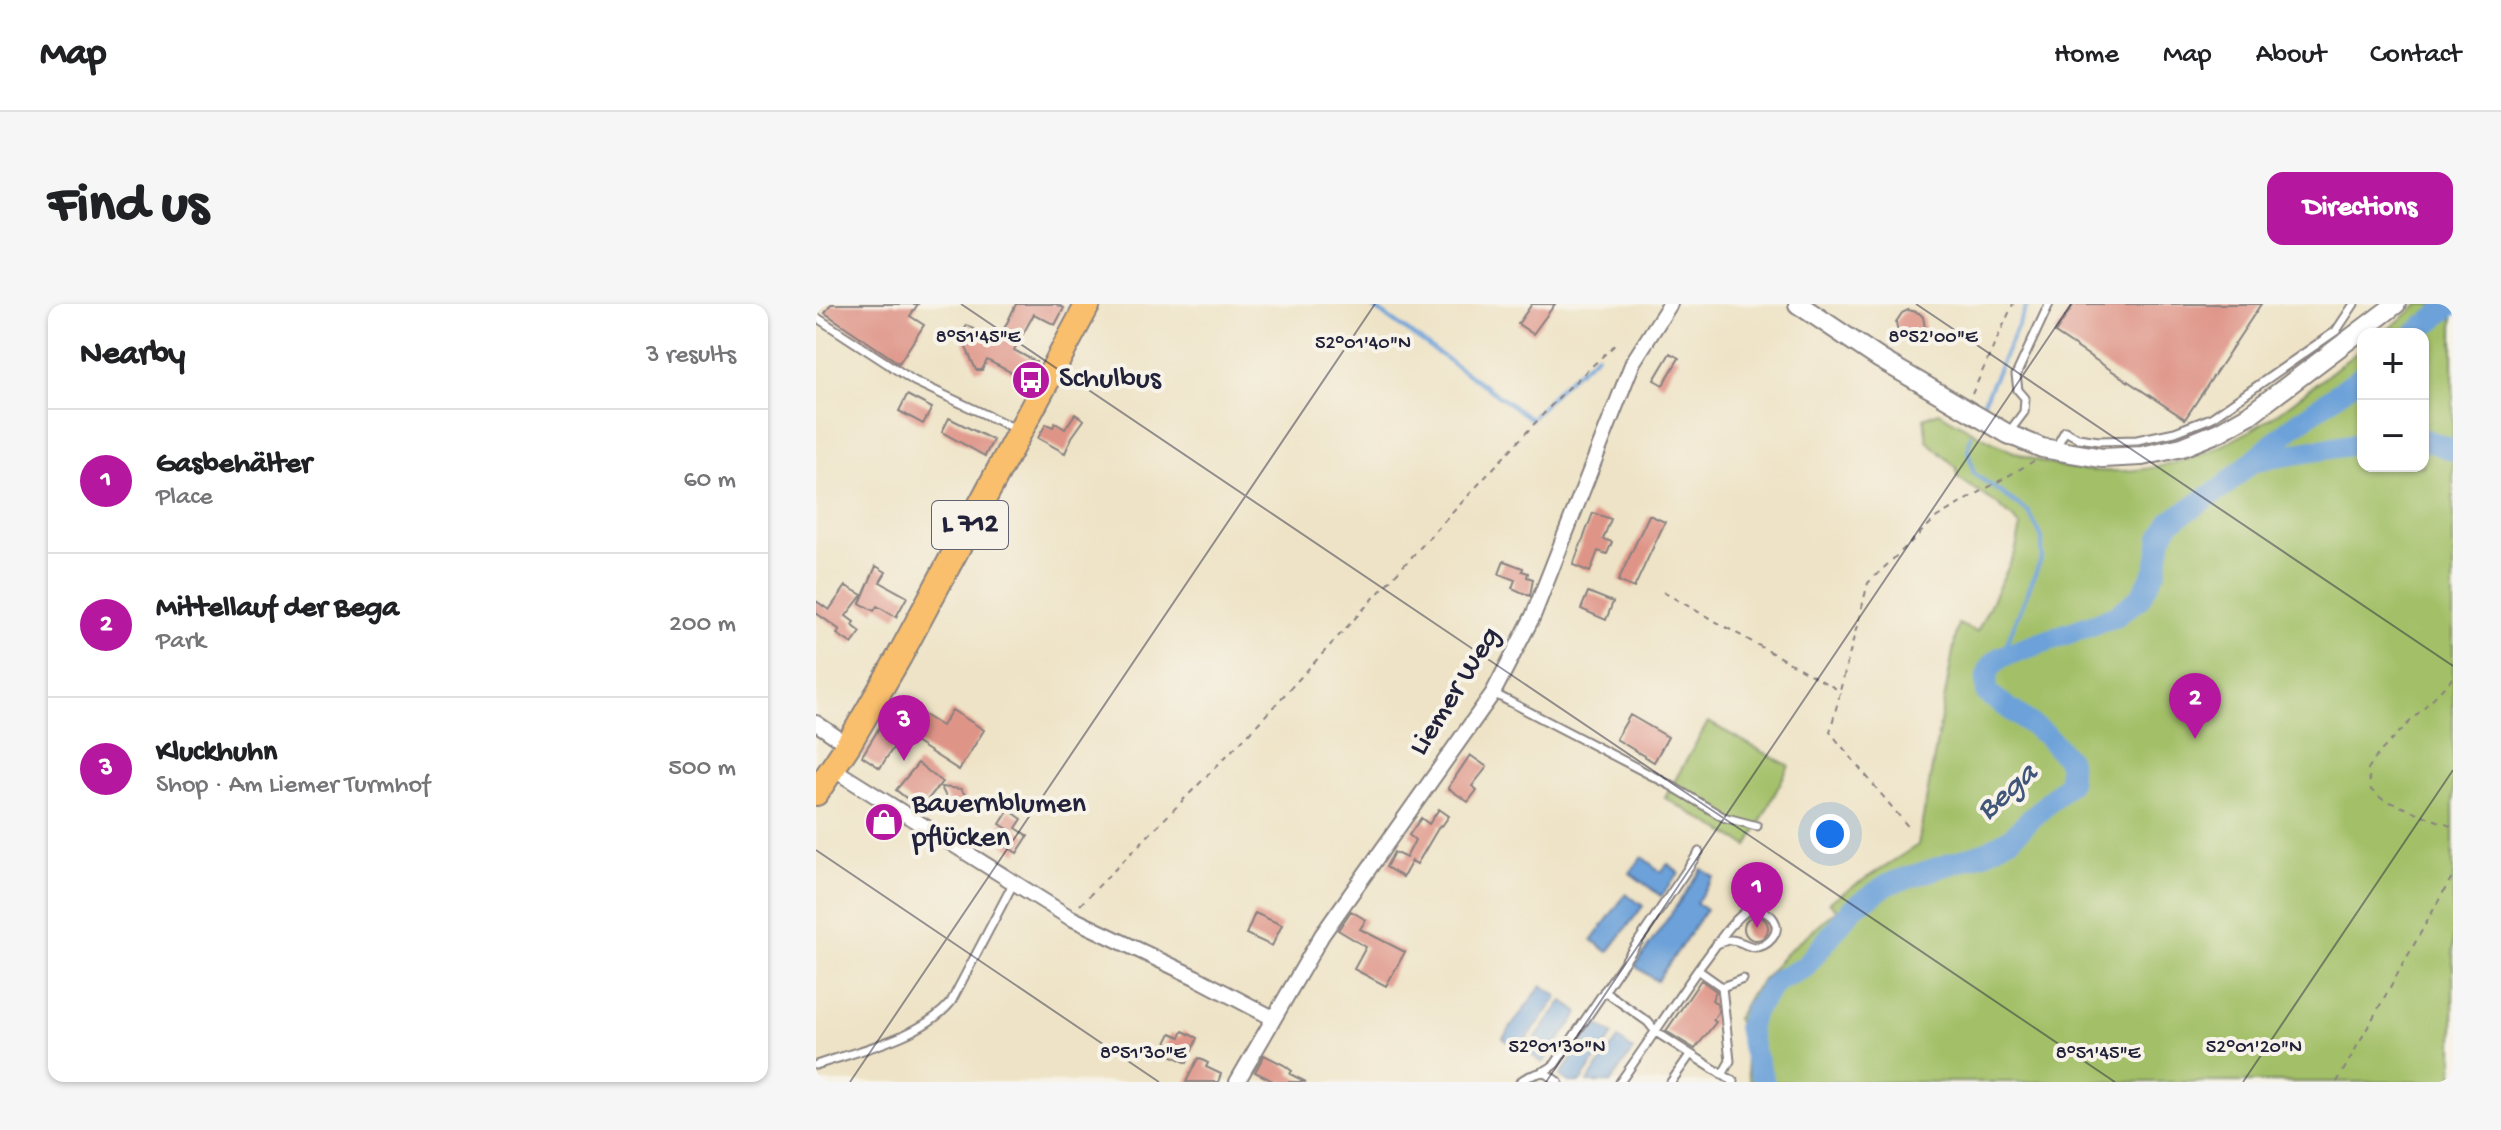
<!DOCTYPE html>
<meta charset="utf-8">
<style>
body{margin:0;font-family:"Gochi Hand",sans-serif;background:#f6f6f6;color:#202124}
.controls{position:absolute;right:24px;top:24px;display:grid;overflow:hidden;border-radius:16px;box-shadow:0 2px 6px #0004}
.controls button{width:72px;height:72px;display:grid;place-items:center;padding:0;border:0;border-bottom:2px solid #e0e0e0;background:#fff;color:#202124;font:40px sans-serif}
.you{position:absolute;left:1014px;top:530px;width:28px;height:28px;margin:-20px;border:6px solid #fff;border-radius:50%;background:#1a73e8;box-shadow:0 0 0 12px #1a73e833}
.badge{display:grid;place-items:center;width:52px;height:52px;border-radius:50%;background:#b5179e;color:#fff;font-size:26px;font-weight:700}
.pin{position:absolute;translate:-50% -66px;filter:drop-shadow(0 2px 4px #0008)}
.pin::after{content:'';position:absolute;top:42px;width:28px;height:24px;background:inherit;clip-path:polygon(0 0,100% 0,50% 100%)}
.list{margin:0;padding:0;list-style:none}
h2{display:flex;justify-content:space-between;align-items:center;height:104px;margin:0;padding:0 32px;font-size:34px}
h2 small{font-size:26px;font-weight:400;color:#757577}
.list li{display:grid;grid-template-columns:52px 1fr auto;gap:24px;align-items:center;box-sizing:border-box;height:144px;padding:0 32px;border-top:2px solid #e0e0e0}
.list b{display:block;font-size:30px;white-space:nowrap}
.list p{margin:0;font-size:26px;white-space:nowrap;color:#757577}
.list em{font-size:26px;font-style:normal;color:#757577}
.map{position:relative;flex:none;width:1637px;height:778px;overflow:hidden;border-radius:16px}
header{display:flex;align-items:center;gap:48px;box-sizing:border-box;height:112px;padding:0 40px;background:#fff;border-bottom:2px solid #e0e0e0}
header strong{font-size:38px}
nav{display:flex;gap:44px;margin-inline-start:auto;font-size:28px}
.intro{display:flex;align-items:center;justify-content:space-between;box-sizing:border-box;height:192px;padding:0 48px}
h1{margin:0;font-size:56px}
.button{padding:20px 36px;border-radius:16px;background:#b5179e;color:#fff;font-size:28px;font-weight:700}
main{display:flex;gap:48px;padding:0 48px}
aside{flex:1;background:#fff;border-radius:16px;box-shadow:0 2px 6px #0004}
.map>svg:first-child{display:block}
.green{fill:#a3c067;stroke:#627151;stroke-width:2}
.water{fill:#6ca1d9;stroke:#47628a;stroke-width:2}
.lines{fill:none;stroke-linecap:round;stroke-linejoin:round}
.stream{stroke:#6ca1d9;stroke-width:4}
.river{stroke:#6ca1d9;stroke-width:22}
.building{fill:#df9488}
.service-casing{stroke:#888280;stroke-width:11}
.minor-casing{stroke:#888280;stroke-width:18}
.tertiary-casing{stroke:#888280;stroke-width:22}
.primary-casing{stroke:#888280;stroke-width:28}
.path{stroke:#888280;stroke-width:2;stroke-dasharray:6 6;stroke-linecap:butt}
.service{stroke:#fff;stroke-width:7}
.minor{stroke:#fff;stroke-width:14}
.tertiary{stroke:#fff;stroke-width:18}
.primary{stroke:#f9bf6d;stroke-width:24}
.ticks{fill:none;stroke:#22223b;stroke-width:2;stroke-opacity:0.45}
.labels{text-anchor:middle;dominant-baseline:central;stroke-width:8;stroke-linejoin:round;paint-order:stroke}
.shield{fill:#f7f3e8;stroke:#62616f;stroke-width:2}
.shield-label{font-size:28px;font-weight:bold;fill:#22223b}
.poi-label{font-size:30px;fill:#22223b;stroke:#f7f3e8;text-anchor:start}
.street-label{font-size:30px;fill:#22223b;stroke:#f7f3e8}
.water-label{font-size:32px;font-style:italic;fill:#40557a;stroke:#f7f3e8}
.ticks-label{font-size:20px;text-anchor:middle;fill:#22223b;stroke:#f7f3e8;stroke-width:8;stroke-linejoin:round;paint-order:stroke}
</style>
<header>
<strong>Map</strong>
<nav><a>Home</a><a>Map</a><a>About</a><a>Contact</a></nav>
</header>
<div class="intro"><h1>Find us</h1><a class="button">Directions</a></div>
<main>
<aside>
<h2>Nearby<small>3 results</small></h2>
<ul class="list">
<li><span class="badge">1</span><div><b>Gasbehälter</b><p>Place</p></div><em>60 m</em></li>
<li><span class="badge">2</span><div><b>Mittellauf der Bega</b><p>Park</p></div><em>200 m</em></li>
<li><span class="badge">3</span><div><b>Kluckhuhn</b><p>Shop · Am Liemer Turmhof</p></div><em>500 m</em></li>
</ul>
</aside>
<div class="map">
<svg width="1637" height="778" viewBox="0 0 1637 778">
<rect width="100%" height="100%" fill="#f7f3e8"/>
<filter id="ink" filterUnits="userSpaceOnUse"><feTurbulence type="fractalNoise" baseFrequency=".0125" numOctaves="2"/><feDisplacementMap in="SourceGraphic" scale="16" xChannelSelector="R" yChannelSelector="G"/><feConvolveMatrix kernelMatrix="1 2 1 2 8 2 1 2 1" color-interpolation-filters="sRGB"/></filter>
<filter id="wash" filterUnits="userSpaceOnUse"><feTurbulence type="fractalNoise" baseFrequency=".006" numOctaves="4" result="noise"/><feDisplacementMap in="SourceGraphic" scale="32" xChannelSelector="R" yChannelSelector="G"/><feGaussianBlur stdDeviation="1.8" result="paint"/><feColorMatrix in="noise" values="0 0 0 0 0 0 0 0 0 0 0 0 0 0 0 0 0 1.4 0 .05"/><feComposite in="paint" operator="in"/></filter>
<g filter="url(#wash)">
<rect width="100%" height="100%" fill="#eee3c6"/>
<!-- green -->
<path class="green" d="M1604,0H1637V778H934L921,714L934,691L972,647L1021,606L1013,598L1102,541L1142,320L1161,328L1199,249L1205,222L1181,200L1141,173V164L1111,137L1108,114L1123,108C1147,122 1171,137 1198,148C1274,180 1357,171 1428,130C1470,107 1508,72 1547,44V162H1607V30H1566Z
M892,418L973,462L932,542L849,494Z"/>
<!-- water -->
<path class="water" d="M826,553L845,568L852,560L863,569L845,592L814,569Z
M886,565L898,573L880,599L890,606L841,677L819,662Z
M810,590L827,602L792,648L776,636Z
M726,681L742,693L702,746L687,734Z
M747,697L763,709L727,759L710,747Z
M781,720L797,731L764,778H753L744,772Z
M802,735L817,746L795,778H771Z"/>
<g class="lines">
<!-- stream -->
<path class="stream" d="M553,0L715,115L745,82L781,51
M1167,99L1212,0
M1155,131L1152,147L1158,170L1213,208L1226,234V253L1185,353"/>
<!-- river -->
<path class="river" d="M1599,30L1636,0
M1607,135L1637,146
M1441,156L1547,139
M948,778L937,746L932,723L939,705L962,676L988,664L1037,604L1072,580L1168,549L1195,534L1254,478L1253,457L1230,431L1171,389C1169,372 1171,364 1185,353L1298,313L1324,294L1340,265L1345,233L1355,217L1406,184L1475,124L1547,71"/>
</g>
<g id="blocks">
<!-- building -->
<path class="building" d="M15,0H102L94,12L108,21L83,59L9,9Z
M200,0H240L248,4L239,21L218,10L198,46L220,58L210,76L171,56L166,66H160L145,32L151,21L182,38Z
M716,0H739L717,30L702,20Z
M1258,0H1445L1369,115L1239,29Z
M1092,6L1103,9L1107,13L1109,24L1104,35H1091L1082,29L1080,18L1086,9Z
M854,49L863,54L847,81L838,76Z
M91,91L116,104L107,120L83,107Z
M259,110L268,116L256,133L249,149L222,134L230,120L237,123L239,119L249,125Z
M133,114L177,136L169,152L126,128Z
M777,209L795,215L787,235L796,238L791,250L782,247L774,268L757,261Z
M833,211L849,218L818,284L802,277Z
M688,257L707,264L706,267L712,269L711,273L717,275L714,292L696,284L699,276L683,270Z
M60,262L70,268L64,278L91,293L80,313L61,302L58,307L44,299Z
M30,282L46,291L30,312L38,318L36,321L45,328L36,340L21,330L24,326L0,309V297L13,306Z
M772,288L797,298L790,316L765,305Z
M100,406L126,422L136,406L168,426L143,466L85,429Z
M814,411L852,433L838,458L800,435Z
M65,421L78,429L73,436L79,441L64,464L46,452Z
M654,451L671,463L656,482L661,486L652,498L632,484Z
M102,459L126,478L104,505L80,486Z
M125,483L145,485L149,491L148,499L141,503L134,501Z
M623,505L633,512L626,522L624,521L601,560L596,557L587,573L570,563L578,548L590,554L599,536L593,531L605,514L613,520Z
M193,506L206,515L200,524L212,532L201,549L187,540L195,527L184,520Z
M535,607L550,616L544,625L589,648L570,682L538,665L550,643L522,626Z
M439,609L466,621L456,642L430,630Z
M928 624a12 12 0 1 1 24 0a12 12 0 1 1-24 0Z
M885,676L900,687L896,696L901,700L902,708L897,716L900,718L879,745L850,727Z
M367,727L381,734L371,759L346,747L355,729L364,733Z
M448,751L468,761L476,767L474,770L490,778H459L439,768Z
M382,754L392,759L390,763L405,770L402,778H370Z"/>
</g>
</g>
<g filter="url(#ink)">
<use href="#blocks" fill-opacity="0" stroke="#888280" stroke-width="2"/>
<g class="lines">
<!-- service casing -->
<g class="service-casing">
<path id="service" d="M0,13L98,77L202,126
M1193,128L1208,108L1209,94L1202,86L1200,71L1233,0
M1239,145L1249,127L1262,134L1283,137L1321,136L1359,128L1395,114L1520,27L1538,0
M677,389L854,481L907,513L941,522
M882,666L906,683L927,675
M788,687L832,718L840,728L918,778
M0,761C41,747 107,733 135,698L198,578
M729,769L742,778
M906,771L914,757L906,683
M704,778C714,768 725,773 739,760L883,548
M804,778C832,739 858,699 886,660C901,641 914,617 935,604C944,606 953,608 958,616C966,629 951,643 939,643C930,643 923,635 913,636C912,636 903,639 901,640
M855,778L874,751"/>
</g>
<!-- minor casing -->
<g class="minor-casing">
<path id="minor" d="M0,419L32,441
M17,465L253,613L379,673L457,714
M421,778L506,631L677,389L717,312L817,58L854,0"/>
</g>
<!-- tertiary casing -->
<g class="tertiary-casing">
<path id="tertiary" d="M982,0L1064,55L1192,130L1226,144L1286,154L1326,152L1366,143L1403,128L1433,111L1580,0"/>
</g>
<!-- primary casing -->
<g class="primary-casing">
<path id="primary" d="M0,489L32,441L83,353L272,0"/>
</g>
<!-- path -->
<path class="path" d="M1156,90L1197,0
M847,288L1024,387L1052,279L1121,213L1218,157
M1637,374L1563,449L1552,465L1555,486L1566,495L1637,523
M1024,389L1014,428L1094,525
M264,601L436,426L744,92L802,38
M1521,778L1637,571"/>
<!-- service -->
<use href="#service" class="service"/>
<!-- minor -->
<use href="#minor" class="minor"/>
<!-- tertiary -->
<use href="#tertiary" class="tertiary"/>
<!-- primary -->
<use href="#primary" class="primary"/>
</g>
</g>
<!-- ticks -->
<path class="ticks" d="M145,0L1299,778M1100,0L1637,362M0,546L343,778M34,778L559,0M730,778L1255,0M1427,778L1637,466"/>
<!-- icons -->
<defs>
<g id="bus-disc" transform="scale(2)"><circle r="9.5" fill="#b5179e" stroke="#f7f3e8"/><path d="M-5-6H5V4H4V6H2V4H-2V6H-4V4H-5ZM-3.5-4V0h7V-4ZM-3.5 1.2v1.5H-2V1.2ZM2 1.2v1.5H3.5V1.2Z" fill="#fff"/></g>
<g id="shop-disc" transform="scale(2)"><circle r="9.5" fill="#b5179e" stroke="#f7f3e8"/><path d="M-5-2.5h2.3a2.7 3.5 0 0 1 5.4 0H5L5.5 6h-11ZM-1.5-2.5h3a1.5 2.3 0 0 0-3 0Z" fill="#fff"/></g>
</defs>
<g fill-rule="evenodd">
<use href="#bus-disc" x="215" y="76"/>
<use href="#shop-disc" x="68" y="518"/>
</g>
<g class="labels">
<!-- shield labels -->
<rect class="shield" x="116" y="197" width="76" height="48" rx="6"/>
<g class="shield-label">
<text x="154" y="221">L 712</text>
</g>
<!-- poi labels -->
<g class="poi-label">
<text x="243" y="76">Schulbus</text>
<text x="96" y="501">Bauernblumen<tspan x="96" dy="34">pflücken</tspan></text>
</g>
<!-- street labels -->
<g class="street-label">
<text transform="translate(640 388) rotate(-58)">Liemer Weg</text>
</g>
<!-- water labels -->
<g class="water-label">
<text transform="translate(1192 489) rotate(-41)">Bega</text>
</g>
</g>
<g class="ticks-label">
<text x="162" y="38">8°51'45"E</text>
<text x="1117" y="38">8°52'00"E</text>
<text x="547" y="44">52°01'40"N</text>
<text x="741" y="748">52°01'30"N</text>
<text x="1438" y="748">52°01'20"N</text>
<text x="327" y="754">8°51'30"E</text>
<text x="1282" y="754">8°51'45"E</text>
</g>
</svg>
<div class="controls">
<button>+</button>
<button>−</button>
</div>
<div class="you"></div>
<div class="pin badge" style="left:941px;top:624px">1</div>
<div class="pin badge" style="left:1379px;top:435px">2</div>
<div class="pin badge" style="left:88px;top:457px">3</div>
</div>
</main>
